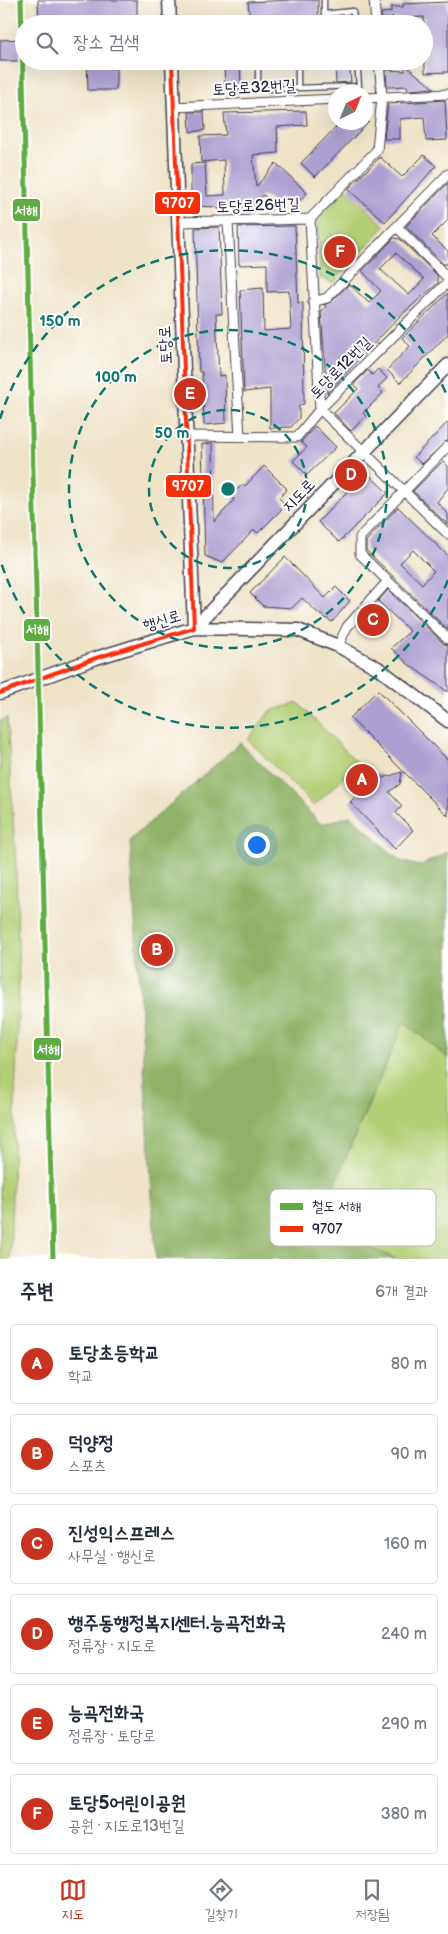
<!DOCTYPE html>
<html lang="ko">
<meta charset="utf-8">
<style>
body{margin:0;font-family:"Balsamiq Sans","Poor Story",sans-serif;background:#f6f6f7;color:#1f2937}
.compass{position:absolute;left:328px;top:85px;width:45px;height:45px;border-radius:50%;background:#fff;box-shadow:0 5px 20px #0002;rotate:43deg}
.you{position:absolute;left:256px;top:844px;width:18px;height:18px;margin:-12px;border:4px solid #fff;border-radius:50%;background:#1a73e8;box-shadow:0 0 0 8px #1a73e833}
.badge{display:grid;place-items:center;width:32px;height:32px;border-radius:50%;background:#c8321e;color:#fff;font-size:16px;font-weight:700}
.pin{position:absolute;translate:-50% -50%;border:2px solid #fff;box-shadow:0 1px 5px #0006}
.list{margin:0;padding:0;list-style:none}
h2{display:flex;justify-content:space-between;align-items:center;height:65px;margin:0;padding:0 20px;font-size:21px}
h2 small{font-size:16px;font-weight:400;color:#747a83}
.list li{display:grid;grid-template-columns:32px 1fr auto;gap:15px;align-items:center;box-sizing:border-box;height:80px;margin:0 10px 10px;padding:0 10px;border:1px solid #e0e1e3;border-radius:5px}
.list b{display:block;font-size:19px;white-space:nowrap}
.list p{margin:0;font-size:16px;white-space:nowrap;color:#747a83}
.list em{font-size:16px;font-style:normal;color:#747a83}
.icon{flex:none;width:28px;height:28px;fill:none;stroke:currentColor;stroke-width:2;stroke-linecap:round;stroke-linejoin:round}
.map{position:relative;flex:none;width:448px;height:1259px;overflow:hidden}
.search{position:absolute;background:#fff;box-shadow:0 5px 20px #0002;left:15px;right:15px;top:15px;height:55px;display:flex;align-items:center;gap:12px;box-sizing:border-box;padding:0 18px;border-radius:28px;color:#747a83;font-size:19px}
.sheet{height:605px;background:#fff}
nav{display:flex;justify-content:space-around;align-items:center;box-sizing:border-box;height:70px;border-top:1px solid #e0e1e3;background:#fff;font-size:14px;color:#747a83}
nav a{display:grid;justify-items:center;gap:2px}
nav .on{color:#c8321e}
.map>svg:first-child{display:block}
.green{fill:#b3cf75;stroke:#6a7858}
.forest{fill:#8eb266;stroke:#586a50}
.building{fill:#ac9fd1;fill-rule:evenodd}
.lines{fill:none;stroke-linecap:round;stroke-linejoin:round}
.lane-casing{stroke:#413f50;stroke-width:7}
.street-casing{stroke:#413f50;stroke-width:11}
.secondary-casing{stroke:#413f50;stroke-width:15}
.lane{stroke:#fff;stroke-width:4.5}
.street{stroke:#fff;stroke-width:9}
.secondary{stroke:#fff;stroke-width:12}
.bus-1-casing{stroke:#fff;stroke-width:8}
.bus-1{stroke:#f72f08;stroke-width:4}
.rail-1-casing{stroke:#fff;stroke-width:9}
.rail-1{stroke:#5eac41;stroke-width:5}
.ring{fill:none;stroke:#0f766e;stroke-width:2.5;stroke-dasharray:9 6}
.labels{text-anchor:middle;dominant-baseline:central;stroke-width:4;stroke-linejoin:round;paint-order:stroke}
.street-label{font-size:16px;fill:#22223b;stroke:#fff}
.key{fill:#fff;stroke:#bdbdc4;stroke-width:1}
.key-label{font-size:14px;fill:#22223b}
.centre{fill:#0f766e;stroke:#fff;stroke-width:2.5}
.ring-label{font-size:15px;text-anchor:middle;font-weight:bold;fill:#0f766e;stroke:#fff;stroke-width:4;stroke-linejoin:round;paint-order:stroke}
.line-badge{stroke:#fff;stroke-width:2}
.badge-label{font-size:14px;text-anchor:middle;font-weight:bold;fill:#fff}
</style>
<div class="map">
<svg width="448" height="1259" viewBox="0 0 448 1259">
<rect width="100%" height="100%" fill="#fff"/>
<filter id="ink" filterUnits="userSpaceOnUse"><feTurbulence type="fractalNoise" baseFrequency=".02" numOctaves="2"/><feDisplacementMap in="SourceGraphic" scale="10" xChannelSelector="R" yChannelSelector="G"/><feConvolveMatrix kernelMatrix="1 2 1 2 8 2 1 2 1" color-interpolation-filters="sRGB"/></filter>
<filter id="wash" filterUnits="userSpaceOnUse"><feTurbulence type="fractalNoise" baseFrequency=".0096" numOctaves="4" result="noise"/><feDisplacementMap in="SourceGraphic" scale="20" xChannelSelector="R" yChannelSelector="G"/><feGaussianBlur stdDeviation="1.12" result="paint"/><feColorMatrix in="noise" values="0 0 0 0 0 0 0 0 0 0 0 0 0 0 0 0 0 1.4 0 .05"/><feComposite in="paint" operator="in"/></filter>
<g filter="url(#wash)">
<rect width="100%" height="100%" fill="#eee3c6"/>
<!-- green -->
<path class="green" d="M345,188L385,226L333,283L320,278L318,219Z
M298,703L358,763L314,806L248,740L270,711Z
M7,718L16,866L19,982L10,1259H0V721Z
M404,1022L448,1058V1259H396L317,1225Z"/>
<!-- forest -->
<path class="forest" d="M240,743L321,824L351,816L400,861L420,866L448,852V1058L404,1022L317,1224L396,1259H156L130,840Z"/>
<g id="blocks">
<!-- building -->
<path class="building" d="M38,0H137V20L115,21V24H39Z
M293,0H318V19L250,22L248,2Z
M448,2V72L425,73L424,17L392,19V16L390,24H382L381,13L391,12V7H403V4Z
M24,39V61H0V40Z
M87,61H116V90H88Z
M224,61H240L241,89H225Z
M335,61H349L351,82L336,83Z
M405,65L432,87L434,88L408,90L407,86L387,87L386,70L405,71Z
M445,100L447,140L426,141L424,117L400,119V139H384L388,104Z
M306,111L307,125L277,127L278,153L253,155L256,187L276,163L307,193L298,202L293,198L290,201L286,199L283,201L280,198L274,203L263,195L251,208L218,209L217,207L191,206V164L205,163L207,196L225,195L224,160L201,162L200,136L226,135L224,113Z
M189,112H204L205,130L190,132Z
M341,122H369L315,177L301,163Z
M424,155L436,166L385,222L348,189L380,157L402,177Z
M448,183V220L432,236L448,251V264H443L406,226Z
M295,226L298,303H303L304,404L299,405V418L291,427L270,428V389L244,392L240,290L263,288L264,331L291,329L289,291L267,292V264L239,265L238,227Z
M219,227L222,314H216L219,376L225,375L226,423L204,425L202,372H199L195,228Z
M394,238L400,239L437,275L438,283L400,316L327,393L321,312L326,307L324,305L331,302L349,284L369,303L381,291L362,271ZM396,253L424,279L409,295L380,269Z
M448,293V334L400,383L387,370L410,346L402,338Z
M378,369L387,378L378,388L383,393L363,413L366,416L351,431L334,413L358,389L354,384L368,370L372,375Z
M448,422V440L422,464L414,457Z
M315,426L336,447L307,475L293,461L307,447L301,442Z
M213,443L214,522L234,500L231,496L242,485L244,487L264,466L287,489L279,498L286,505L258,533L254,530L222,563L205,556L202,444Z
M443,461L448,466V488L437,502L448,514V525L413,491Z
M366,472L388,493L339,542L318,522Z
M398,507L448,556V630L366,550V541ZM413,550L434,571L422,584L400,563Z
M285,557L325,598L336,587L350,601L332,622L318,613L302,598L292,608L263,606L250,593Z
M388,590L444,644L448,645V692L408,664L391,648L410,631L378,601Z
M378,690L448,760V816L350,718Z
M402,772L400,784L389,792L402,806L396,813L413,830L395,849L350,802L379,773L383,778Z"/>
</g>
</g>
<g filter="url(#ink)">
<use href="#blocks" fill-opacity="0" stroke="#413f50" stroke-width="1"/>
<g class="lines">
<!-- lane casing -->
<g class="lane-casing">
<path id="lane" d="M324,14L353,11L354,24
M324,24V0
M258,61V83L267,89L359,86L357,61
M298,61V88"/>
</g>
<!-- street casing -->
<g class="street-casing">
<path id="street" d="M374,0L376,24
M366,98L448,94
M174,107L336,99
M310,219L320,409L448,534
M177,222L310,219L377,150L382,97L379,61
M228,222L240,437
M397,227L448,278
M313,302L327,298L448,174
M186,436L297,437L320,409L448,282
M448,446L360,537V554L448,639
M338,646L347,627L388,581"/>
</g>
<!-- secondary casing -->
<g class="secondary-casing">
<path id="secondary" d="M169,0L170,24
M172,61L194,628
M194,628L448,365
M0,693L96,658L194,628L298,630L338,646L378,668L448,721"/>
</g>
<!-- lane -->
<use href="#lane" class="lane"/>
<!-- street -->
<use href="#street" class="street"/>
<!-- secondary -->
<use href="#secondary" class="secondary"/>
<!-- bus-1 casing -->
<g class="bus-1-casing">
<path id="bus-1" d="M172,61L194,628
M0,693L96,658L194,628"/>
</g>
<!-- bus-1 -->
<use href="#bus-1" class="bus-1"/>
<!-- rail-1 casing -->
<g class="rail-1-casing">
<path id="rail-1" d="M21,0L53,1259"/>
</g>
<!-- rail-1 -->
<use href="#rail-1" class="rail-1"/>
</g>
</g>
<!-- distance rings -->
<g class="ring">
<circle cx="228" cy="489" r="79"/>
<circle cx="228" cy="489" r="159"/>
<path d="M448 580A238 238 0 0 1 0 559M0 419A238 238 0 0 1 448 398"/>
</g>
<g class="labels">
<!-- street labels -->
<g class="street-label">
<text transform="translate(254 88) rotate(-3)">토당로32번길</text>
<text transform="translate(258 206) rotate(-2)">토당로26번길</text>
<text transform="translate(166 345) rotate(-93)">토당로</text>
<text transform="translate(341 368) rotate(-45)">토당로12번길</text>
<text transform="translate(299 496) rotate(-46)">지도로</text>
<text transform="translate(162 621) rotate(-17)">행신로</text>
</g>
</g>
<!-- legend -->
<rect x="270" y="1189" width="166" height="57" rx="8" class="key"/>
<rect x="280" y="1203" width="23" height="7" fill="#5eac41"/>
<rect x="280" y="1226" width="23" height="6" fill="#f72f08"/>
<g class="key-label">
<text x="312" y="1211">철도 서해</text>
<text x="312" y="1234">9707</text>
</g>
<circle cx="228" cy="489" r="8" class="centre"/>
<g class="ring-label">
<text x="60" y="326">150 m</text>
<text x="116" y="382">100 m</text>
<text x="172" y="438">50 m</text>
</g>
<g class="line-badge">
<rect x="154" y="191" width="47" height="24" rx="5" fill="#f72f08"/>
<rect x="12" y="198" width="29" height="24" rx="5" fill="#5eac41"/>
<rect x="165" y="474" width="47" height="24" rx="5" fill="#f72f08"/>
<rect x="23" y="618" width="28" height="24" rx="5" fill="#5eac41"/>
<rect x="33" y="1037" width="29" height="24" rx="5" fill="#5eac41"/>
</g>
<g class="badge-label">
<text x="178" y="208">9707</text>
<text x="26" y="215">서해</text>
<text x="188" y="491">9707</text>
<text x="37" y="634">서해</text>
<text x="48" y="1054">서해</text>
</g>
</svg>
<svg class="compass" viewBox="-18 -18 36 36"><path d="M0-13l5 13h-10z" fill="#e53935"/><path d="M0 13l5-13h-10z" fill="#747a83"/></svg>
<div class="you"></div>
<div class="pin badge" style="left:362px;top:780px">A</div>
<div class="pin badge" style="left:157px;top:950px">B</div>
<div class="pin badge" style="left:373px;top:620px">C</div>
<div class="pin badge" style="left:351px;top:475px">D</div>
<div class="pin badge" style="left:190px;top:394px">E</div>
<div class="pin badge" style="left:340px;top:252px">F</div>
<div class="search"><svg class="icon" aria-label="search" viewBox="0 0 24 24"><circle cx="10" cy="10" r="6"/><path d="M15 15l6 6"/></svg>장소 검색</div>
</div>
<section class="sheet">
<h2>주변<small>6개 결과</small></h2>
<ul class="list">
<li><span class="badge">A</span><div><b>토당초등학교</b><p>학교</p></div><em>80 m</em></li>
<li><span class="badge">B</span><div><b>덕양정</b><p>스포츠</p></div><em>90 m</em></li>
<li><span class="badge">C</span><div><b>진성익스프레스</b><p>사무실 · 행신로</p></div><em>160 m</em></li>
<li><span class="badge">D</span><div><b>행주동행정복지센터.능곡전화국</b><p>정류장 · 지도로</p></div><em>240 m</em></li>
<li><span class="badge">E</span><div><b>능곡전화국</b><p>정류장 · 토당로</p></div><em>290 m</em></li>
<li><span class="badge">F</span><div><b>토당5어린이공원</b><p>공원 · 지도로13번길</p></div><em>380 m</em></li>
</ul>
</section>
<nav>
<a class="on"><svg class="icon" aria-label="map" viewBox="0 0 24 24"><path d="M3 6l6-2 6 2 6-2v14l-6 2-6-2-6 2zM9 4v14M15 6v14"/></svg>지도</a>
<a><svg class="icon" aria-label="directions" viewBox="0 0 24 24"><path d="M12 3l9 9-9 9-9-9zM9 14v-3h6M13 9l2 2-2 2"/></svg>길찾기</a>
<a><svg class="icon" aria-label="saved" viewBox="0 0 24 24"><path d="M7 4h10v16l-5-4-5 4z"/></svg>저장됨</a>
</nav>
